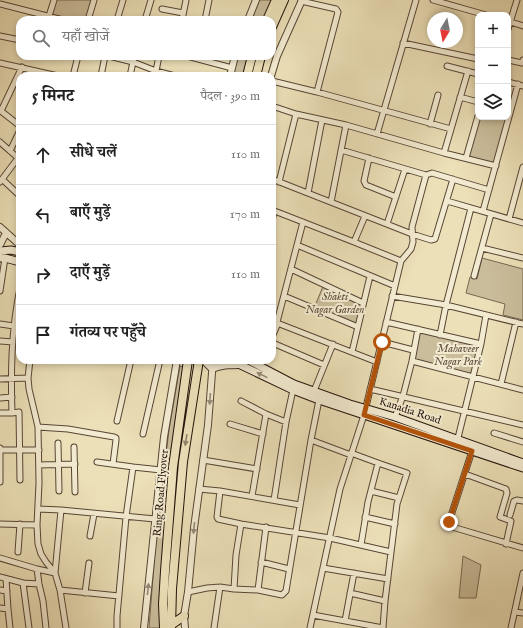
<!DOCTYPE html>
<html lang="hi">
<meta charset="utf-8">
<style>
body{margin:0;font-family:"IM FELL English","Noto Serif Devanagari",serif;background:#f2f2f2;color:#222}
.controls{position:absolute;right:12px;top:12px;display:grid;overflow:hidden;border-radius:8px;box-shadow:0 2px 6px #0003}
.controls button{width:36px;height:36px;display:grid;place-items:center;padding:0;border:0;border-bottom:1px solid #e0e0e0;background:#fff;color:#222;font:20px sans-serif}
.compass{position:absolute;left:427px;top:12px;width:36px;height:36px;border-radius:50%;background:#fff;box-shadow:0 2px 6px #0003;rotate:190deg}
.stop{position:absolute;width:12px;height:12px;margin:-9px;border:3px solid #b45309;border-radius:50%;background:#fff}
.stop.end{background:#b45309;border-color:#fff;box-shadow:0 1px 4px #0008}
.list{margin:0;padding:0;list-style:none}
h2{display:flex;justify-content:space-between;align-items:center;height:52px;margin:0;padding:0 16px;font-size:17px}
h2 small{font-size:13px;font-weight:400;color:#767676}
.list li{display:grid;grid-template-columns:26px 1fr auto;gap:12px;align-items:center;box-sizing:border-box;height:60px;padding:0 16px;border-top:1px solid #e0e0e0}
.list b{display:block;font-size:15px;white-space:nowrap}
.list em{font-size:13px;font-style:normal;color:#767676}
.icon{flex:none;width:22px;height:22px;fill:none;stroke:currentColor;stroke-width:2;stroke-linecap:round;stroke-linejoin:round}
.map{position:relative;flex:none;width:523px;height:628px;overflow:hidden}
.search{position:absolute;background:#fff;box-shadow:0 2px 6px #0003;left:16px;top:16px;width:260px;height:44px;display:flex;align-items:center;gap:10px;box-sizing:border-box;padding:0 14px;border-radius:12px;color:#767676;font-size:15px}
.panel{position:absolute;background:#fff;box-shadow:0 2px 6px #0003;left:16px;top:72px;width:260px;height:292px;border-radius:12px}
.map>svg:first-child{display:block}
.green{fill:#cabd9b;stroke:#786853}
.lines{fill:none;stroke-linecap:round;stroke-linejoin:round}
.minor-casing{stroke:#574636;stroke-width:7}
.tertiary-casing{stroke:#574636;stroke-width:8}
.secondary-casing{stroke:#25130b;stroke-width:9}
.primary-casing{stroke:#25130b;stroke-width:10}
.minor{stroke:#f3ebd1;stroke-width:5}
.tertiary{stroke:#f3ebd1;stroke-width:6}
.secondary{stroke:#f3ebd1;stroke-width:7}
.primary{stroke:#ece0b8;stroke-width:8}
.oneway{fill:#968a78}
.oneway2{fill:#92846a}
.route{stroke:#b45309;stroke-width:5}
.labels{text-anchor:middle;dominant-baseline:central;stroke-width:4;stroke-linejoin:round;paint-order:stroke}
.park-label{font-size:11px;font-style:italic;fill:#5f4e3d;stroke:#f3ebd1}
.street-label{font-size:11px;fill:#25130b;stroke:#f3ebd1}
</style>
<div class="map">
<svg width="523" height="628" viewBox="0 0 523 628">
<rect width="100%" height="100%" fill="#ece0b8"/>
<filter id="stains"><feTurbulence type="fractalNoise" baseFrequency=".005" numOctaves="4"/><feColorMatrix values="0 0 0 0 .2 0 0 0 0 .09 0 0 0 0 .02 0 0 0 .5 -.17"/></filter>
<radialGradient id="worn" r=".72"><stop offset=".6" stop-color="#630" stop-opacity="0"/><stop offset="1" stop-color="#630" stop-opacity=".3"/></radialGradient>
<!-- green -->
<path class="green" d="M54,0H92L87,20H65L49,16Z
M257,0H277L268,20H249Z
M238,56H253L247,76H231Z
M478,112V117H508L495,164L467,157Z
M482,258L523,269V320L503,315L505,304L466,293L470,277L477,279Z
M324,284L363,303L358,327L314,308Z
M418,329L481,344L473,376L412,361Z
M180,366L186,368L161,628H149L156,538L169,430Z
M463,556L481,565L476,598H459Z"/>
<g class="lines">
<!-- minor casing -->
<g class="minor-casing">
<path id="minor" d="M433,0L486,15
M301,1L336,9L338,12L317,92
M0,4L63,20
M162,9L183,13
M49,16L54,0
M88,20L94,0
M117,20L123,0
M145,20L151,0
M182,20L186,0
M205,20L209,0
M508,21L523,26
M508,29L517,0
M0,36L20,40
M403,43L478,59
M109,56L133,62L135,56
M187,56L232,68
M508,60L522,63L523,60
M0,63L58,76
M447,66L478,74
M73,76L78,56
M101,76L105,56
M130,76L133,62L156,71L175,76
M155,76L159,56
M272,81L317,92L451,129
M508,82L523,86
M460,97L478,102
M272,106L296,114L346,125L444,153L496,166
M0,110L1,111L22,67
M1,111L20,126
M430,124L438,95
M377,134L416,0
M0,142L18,158
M341,150L426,175
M10,151L20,130
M444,153L468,71
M369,158L364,181L366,185L396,197
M466,158L478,116
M2,179L20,196
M272,179L412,234L431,240L435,239L453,179
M0,182L18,158L20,159
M279,182L296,114
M308,193L322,120
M447,201L523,223
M331,202L346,125
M272,210L354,242L401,261
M483,211L518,84
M509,219L523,167
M272,221L274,211
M387,224L405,169
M354,242L365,216
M297,245L395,286
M482,248L523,258
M291,269L363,303
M474,276L491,214
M0,291L5,258
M284,296L358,327
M392,296L446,305L523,324
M272,321L377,362
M277,322L303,222
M386,322L481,344
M0,324L14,326
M440,335L446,305L471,208
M272,340V337L278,323
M0,341L13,342
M272,341L275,344L324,365
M382,342L413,350
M352,352L370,276
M30,360L28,378L29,389L38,427L39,483L37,525L38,544L41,554L46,562L55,573L60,590L66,628
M412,361L523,390
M0,379L28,378
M501,384L516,322
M370,389L523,425
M314,391L333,344
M0,398L12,397
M241,401L266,414L286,422
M0,413H12C11,384 11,356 14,328C15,316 17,305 19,293
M12,413L19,412L20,480
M395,417L403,396L412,361L418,329
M117,421L131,360
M230,424L263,434
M38,427L68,429L114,437L116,438V440L113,464
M494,433L523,442
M143,434L160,360
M311,440L351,455
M457,442L481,344L486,315
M58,443L59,491
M74,447L75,492
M0,448V482
M0,450H39
M472,451L449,522V526L523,548
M351,453L378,463L407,473L397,504L385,601L383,628
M203,460L257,469
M97,462L133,467
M39,465L75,464
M465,474L506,489L507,493L500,517L511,521L506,544
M199,489L220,491L300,505
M220,491L217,517L218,519L241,524L330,538L391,552
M371,491L399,498
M252,496L266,414
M274,500L286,422L293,390
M38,509L61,510L155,519
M510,515L514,501L517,500L523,501
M365,517L395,524
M0,524L37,525
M266,527L258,590L282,595L286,591L311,440L319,400
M90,536L94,514
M361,545L368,502L378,463
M18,552L20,524
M0,558L37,569L55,573L61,510
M261,562L289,569
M323,568L388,579
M37,569L39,584L43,601L46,628
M0,577L23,583L29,628
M6,579L8,609L10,628
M23,583L39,584
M234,589L258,590
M0,590L7,591
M60,590L119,596
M188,592L207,588L220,587L234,589L236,555L241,524
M85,593L89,563
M350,593L385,601
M0,608L8,609
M515,612L523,613
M313,615L383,628
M345,621L354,573
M117,628V616L126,517L133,467L161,470
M214,628L220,587
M310,628L340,489L364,415L401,261L411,249L413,242L412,227L426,175L432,173L489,190
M511,628L523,573"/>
</g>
<!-- tertiary casing -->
<g class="tertiary-casing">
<path id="tertiary" d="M248,20L256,0
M230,76L235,56
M271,76L277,56L302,0
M0,227L20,245
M0,245L6,233
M201,360L204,361L212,369C221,365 229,365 239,365
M144,628L164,437L177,360
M185,628L184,616L188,592L194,528L208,425L213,360"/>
</g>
<!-- secondary casing -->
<g class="secondary-casing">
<path id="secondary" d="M0,251L11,250L20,252
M0,258H5L20,262
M230,360L293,390L319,400L523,468
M248,360L294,384L350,404L395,417L523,463"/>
</g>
<!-- primary casing -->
<g class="primary-casing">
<path id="primary" d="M267,20L276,0
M272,27L284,0
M247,76L252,56
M256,76L261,56
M171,625L184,616
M164,628L163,604L165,571L173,467L188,360
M171,628L172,589L183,462L199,360"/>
</g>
<!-- minor -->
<use href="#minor" class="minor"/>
<!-- tertiary -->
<use href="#tertiary" class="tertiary"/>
<!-- secondary -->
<use href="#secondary" class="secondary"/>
<!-- primary -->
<use href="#primary" class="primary"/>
</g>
<!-- one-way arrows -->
<defs><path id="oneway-solid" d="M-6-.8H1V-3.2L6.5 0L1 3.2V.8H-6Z"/></defs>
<g class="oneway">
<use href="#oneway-solid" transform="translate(262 375) rotate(-154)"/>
<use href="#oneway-solid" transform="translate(210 399) rotate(94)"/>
<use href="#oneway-solid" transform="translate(194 528) rotate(96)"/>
<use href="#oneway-solid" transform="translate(148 589) rotate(-84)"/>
</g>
<use class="oneway2" href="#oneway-solid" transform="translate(186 440) rotate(99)"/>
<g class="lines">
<!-- route -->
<path class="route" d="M382,342L364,415L472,451L449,522"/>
</g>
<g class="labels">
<!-- park labels -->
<g class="park-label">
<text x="335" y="297">Shakti<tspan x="335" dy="13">Nagar Garden</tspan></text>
<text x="458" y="349">Mahaveer<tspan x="458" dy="13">Nagar Park</tspan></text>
</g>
<!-- street labels -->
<g class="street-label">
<text transform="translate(410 411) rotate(18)">Kanadia Road</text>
<text transform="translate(161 493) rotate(-85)">Ring Road Flyover</text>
</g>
</g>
<rect width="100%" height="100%" filter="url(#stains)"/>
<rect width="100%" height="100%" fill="url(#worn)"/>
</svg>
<div class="controls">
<button>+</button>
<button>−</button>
<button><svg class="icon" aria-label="layers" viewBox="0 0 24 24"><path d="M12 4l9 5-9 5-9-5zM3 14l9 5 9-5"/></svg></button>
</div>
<svg class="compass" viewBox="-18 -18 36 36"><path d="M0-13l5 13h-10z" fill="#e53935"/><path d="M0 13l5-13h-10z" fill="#767676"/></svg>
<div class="stop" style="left:382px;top:342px"></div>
<div class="stop end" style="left:449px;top:522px"></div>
<div class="search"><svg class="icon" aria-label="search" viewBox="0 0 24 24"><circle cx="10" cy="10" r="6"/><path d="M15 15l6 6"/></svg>यहाँ खोजें</div>
<section class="panel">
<h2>5 मिनट<small>पैदल · 390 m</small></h2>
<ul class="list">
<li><svg class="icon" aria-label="ahead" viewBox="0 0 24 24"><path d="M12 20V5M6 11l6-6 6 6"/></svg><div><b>सीधे चलें</b></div><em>110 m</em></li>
<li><svg class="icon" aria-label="left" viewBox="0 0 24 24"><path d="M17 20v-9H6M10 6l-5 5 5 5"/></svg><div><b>बाएँ मुड़ें</b></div><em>170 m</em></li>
<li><svg class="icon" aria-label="right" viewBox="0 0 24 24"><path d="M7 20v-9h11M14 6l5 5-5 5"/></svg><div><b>दाएँ मुड़ें</b></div><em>110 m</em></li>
<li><svg class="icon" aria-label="arrive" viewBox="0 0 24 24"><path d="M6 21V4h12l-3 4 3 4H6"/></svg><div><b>गंतव्य पर पहुँचे</b></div></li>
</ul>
</section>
</div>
